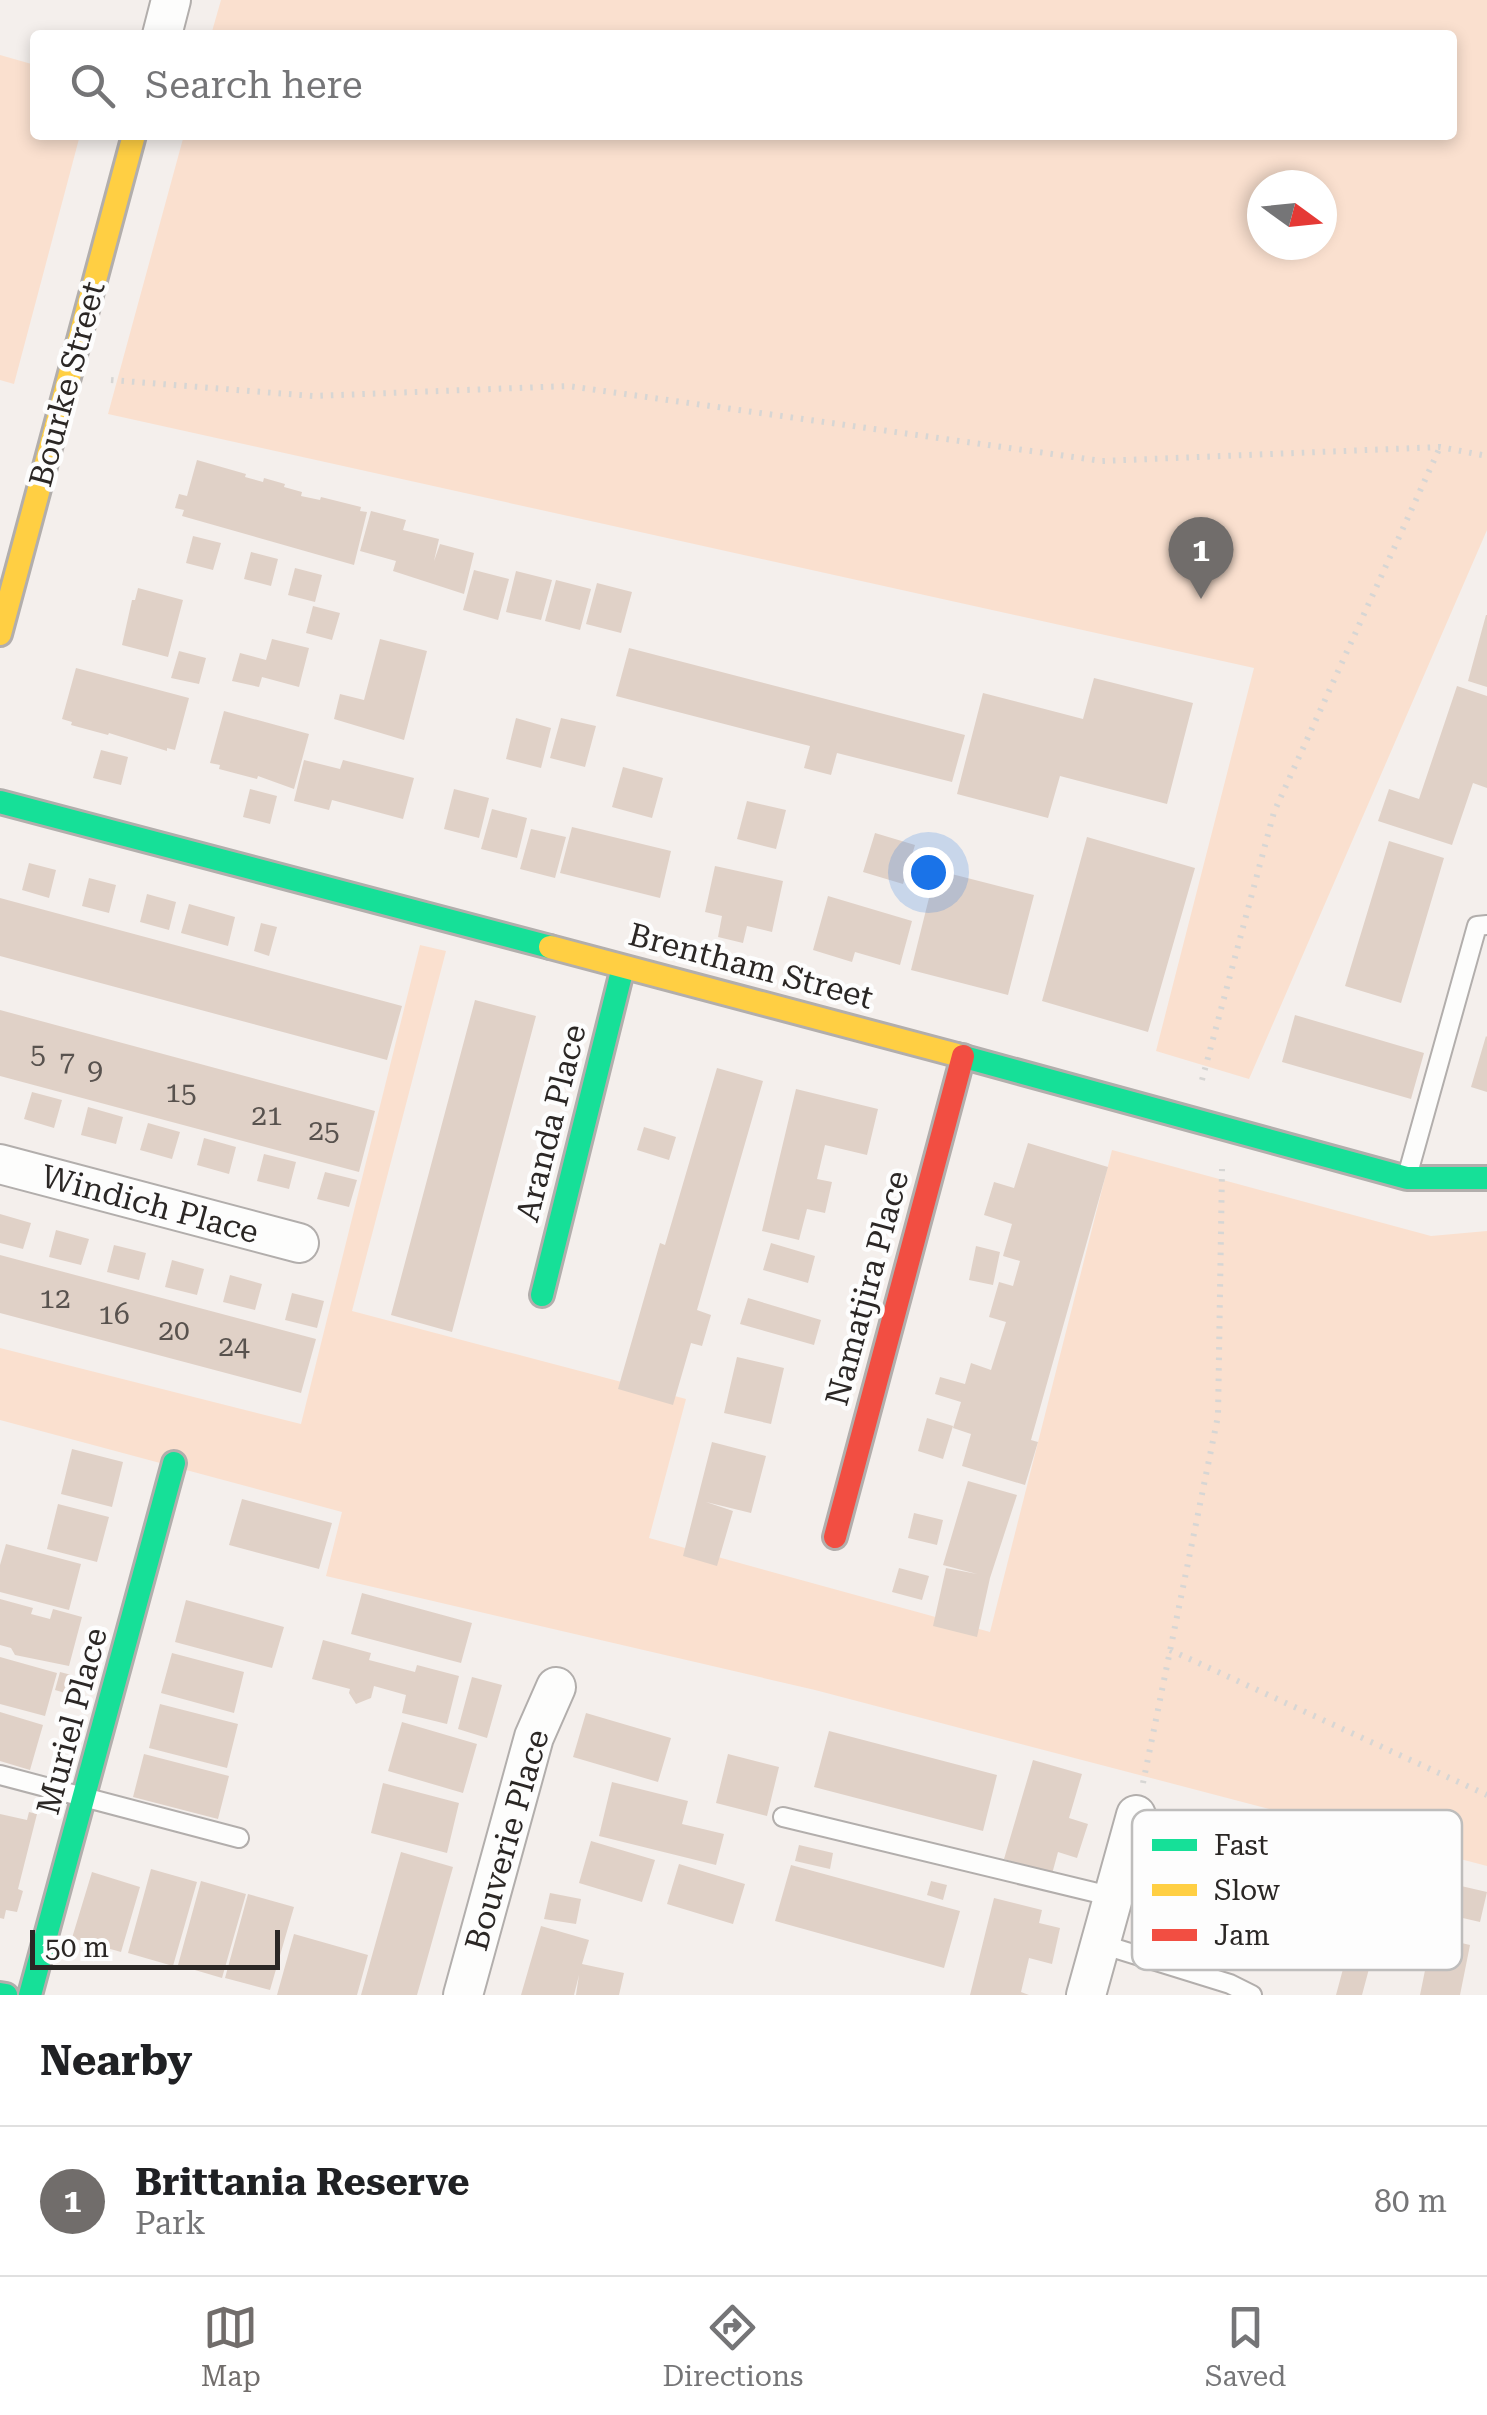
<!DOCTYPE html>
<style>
body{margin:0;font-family:"Roboto Serif",serif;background:#f2f2f2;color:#202124}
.compass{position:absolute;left:1247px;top:170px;width:90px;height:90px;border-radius:50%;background:#fff;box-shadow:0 5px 15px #0003;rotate:105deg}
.scale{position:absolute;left:30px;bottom:25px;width:250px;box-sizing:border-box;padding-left:10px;border:5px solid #2b2725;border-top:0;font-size:28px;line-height:35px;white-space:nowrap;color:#2b2725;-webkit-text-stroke:8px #fdfdfd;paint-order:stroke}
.you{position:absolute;left:928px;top:872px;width:35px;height:35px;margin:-25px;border:8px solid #fff;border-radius:50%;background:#1a73e8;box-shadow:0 0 0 15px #1a73e833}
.badge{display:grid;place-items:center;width:65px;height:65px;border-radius:50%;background:#716d6b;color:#fff;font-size:32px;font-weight:700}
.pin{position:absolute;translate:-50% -82px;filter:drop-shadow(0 2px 5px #0008)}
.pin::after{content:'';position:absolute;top:52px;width:35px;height:30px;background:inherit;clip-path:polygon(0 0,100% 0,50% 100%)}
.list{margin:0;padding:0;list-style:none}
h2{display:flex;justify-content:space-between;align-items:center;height:130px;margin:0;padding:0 40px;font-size:42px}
h2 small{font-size:32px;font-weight:400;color:#757577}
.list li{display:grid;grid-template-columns:65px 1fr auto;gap:30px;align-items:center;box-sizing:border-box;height:150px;padding:0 40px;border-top:2px solid #e0e0e0}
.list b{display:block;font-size:38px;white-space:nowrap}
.list p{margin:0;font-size:32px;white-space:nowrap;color:#757577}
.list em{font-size:32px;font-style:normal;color:#757577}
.icon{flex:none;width:55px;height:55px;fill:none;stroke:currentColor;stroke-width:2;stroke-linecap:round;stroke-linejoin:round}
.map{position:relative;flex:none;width:1487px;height:1995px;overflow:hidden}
.search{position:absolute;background:#fff;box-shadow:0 5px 15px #0003;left:30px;right:30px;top:30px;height:110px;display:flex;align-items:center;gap:25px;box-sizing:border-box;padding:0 35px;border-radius:10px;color:#757577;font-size:38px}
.sheet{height:280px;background:#fff}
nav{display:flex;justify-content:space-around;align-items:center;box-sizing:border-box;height:140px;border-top:2px solid #e0e0e0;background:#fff;font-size:28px;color:#757577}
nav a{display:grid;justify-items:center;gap:5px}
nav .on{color:#716d6b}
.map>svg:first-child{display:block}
.green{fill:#fae0cf;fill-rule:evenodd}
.building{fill:#e0d1c7}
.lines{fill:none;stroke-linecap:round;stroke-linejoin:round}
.lane-casing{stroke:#b2aeac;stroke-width:22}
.street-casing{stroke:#b2aeac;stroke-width:42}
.fast-casing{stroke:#b2aeac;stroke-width:28}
.slow-casing{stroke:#b2aeac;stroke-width:28}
.jam-casing{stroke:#b2aeac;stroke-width:28}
.path{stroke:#d7d6d4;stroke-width:6;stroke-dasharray:2.5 8;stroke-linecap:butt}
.lane{stroke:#fdfdfc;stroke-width:18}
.street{stroke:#fdfdfc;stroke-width:38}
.fast{stroke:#16e098;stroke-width:22}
.slow{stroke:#ffcf43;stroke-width:22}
.jam{stroke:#f24e42;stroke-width:22}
.labels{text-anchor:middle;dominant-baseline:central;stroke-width:9;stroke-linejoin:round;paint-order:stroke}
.number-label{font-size:28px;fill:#58524e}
.street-label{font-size:32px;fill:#2b2725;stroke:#fdfdfd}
.key{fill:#fdfdfd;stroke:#bebdbc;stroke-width:2.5}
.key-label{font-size:28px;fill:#2b2725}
</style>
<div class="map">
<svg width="1487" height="1995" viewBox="0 0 1487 1995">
<rect width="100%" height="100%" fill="#f4efec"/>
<!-- green -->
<path class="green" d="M221,0H1487V530L1249,1079L1156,1051L1254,668L108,414L184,135H1452V35H211ZM1262,185H1322V245H1262Z
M0,55L35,65V135H80L14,384L0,380Z
M420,945L446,951L352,1311L686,1399L649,1538L990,1632L1112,1150L1431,1236L1487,1231V1866L815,1690L326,1576L342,1512L0,1420V1348L301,1424Z"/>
<!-- building -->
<path class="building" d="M197,460L246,474L245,477L263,482L264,478L285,484L284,487L302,492L301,496L320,500L321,497L361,507L360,511L367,512L354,565L182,516L184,510L175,508L179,494L187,496Z
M371,511L406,520L403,530L439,539L434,561L440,544L474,553L464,594L393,571L396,561L360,551Z
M193,536L221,543L213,570L186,563Z
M251,552L278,559L271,586L244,579Z
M295,568L322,575L315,602L288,595Z
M474,570L509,579L498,620L463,610Z
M516,571L552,580L541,620L506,612Z
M556,580L591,589L580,630L545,621Z
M597,583L632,592L621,633L586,624Z
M138,588L183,600L168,657L122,645L132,600H135Z
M313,606L340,613L332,640L306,633Z
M1486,615H1487V687L1468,681Z
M272,639L309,648L299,687L262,677L259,687L232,681L240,653L266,660Z
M380,639L427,651L404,740L334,719L340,694L364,700Z
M629,648L965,735L952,782L837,753L831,775L804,768L810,746L616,696Z
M179,651L206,658L199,684L171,678Z
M76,668L189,698L175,750L167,748V751L109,733L108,735L71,725L72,722L62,719Z
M1094,678L1193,703L1167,804L1060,776L1048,818L957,794L983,693L1083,719Z
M1457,686L1487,696V788L1473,783L1452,845L1378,821L1389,789L1419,799Z
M224,711L309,734L294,789L258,776L257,779L219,769L220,765L210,763Z
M516,718L551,728L541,768L506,759Z
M561,718L596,726L585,767L550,758Z
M101,750L128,757L121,785L93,778Z
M304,760L340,769L343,760L414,778L403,819L332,800L329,810L294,801Z
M623,767L663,778L652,818L612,807Z
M250,789L277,796L270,824L243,817Z
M454,789L489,798L479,838L444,829Z
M747,801L786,810L776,849L737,839Z
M492,809L527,818L517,858L481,849Z
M572,827L671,851L660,898L560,873Z
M531,829L566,837L555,878L520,869Z
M875,833L915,845L903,884L863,872Z
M1087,837L1195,868L1148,1032L1042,1001Z
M1389,841L1444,858L1401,1003L1345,986Z
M29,863L56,870L49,898L22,890Z
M715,866L783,881L772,932L747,926L743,943L718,937L722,916L705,912Z
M936,870L1034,895L1008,995L911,970Z
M89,878L116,885L109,913L82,906Z
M147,894L176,902L169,930L140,922Z
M828,896L912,921L900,965L855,952L852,962L813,950Z
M0,898L402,1006L387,1060L0,956Z
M189,904L235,917L228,946L181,933Z
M261,923L277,927L269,956L254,951Z
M475,1000L536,1016L452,1332L391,1315Z
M0,1010L375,1111L359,1172L0,1076Z
M1295,1015L1424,1053L1411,1099L1282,1062Z
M1486,1036L1487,1037V1092L1471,1087Z
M717,1068L763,1081L697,1310L711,1315L702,1346L691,1343L673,1405L618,1389L660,1243L665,1245Z
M796,1089L878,1109L867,1155L825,1145L817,1179L832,1182L825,1213L807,1209L799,1240L762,1231Z
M32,1092L62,1100L54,1128L24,1119Z
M88,1107L123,1117L116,1144L81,1135Z
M148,1123L180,1132L172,1159L140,1150Z
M644,1127L676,1137L669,1160L637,1150Z
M204,1138L236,1147L229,1174L197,1165Z
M1028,1143L1108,1167L1031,1440L1038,1442L1025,1485L962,1466L971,1434L953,1428L961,1402L935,1394L940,1377L965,1384L971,1363L991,1370L1006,1322L989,1317L999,1282L1013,1286L1020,1261L1003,1256L1012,1224L984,1215L994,1182L1014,1188Z
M264,1154L296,1162L289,1189L257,1181Z
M325,1172L357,1180L349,1207L317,1199Z
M0,1214L31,1223L23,1249L0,1243Z
M56,1230L89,1239L81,1265L49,1257Z
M771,1243L815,1256L808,1283L763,1270Z
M114,1245L146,1253L139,1280L107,1272Z
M976,1246L1000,1252L993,1285L969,1280Z
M0,1255L316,1339L301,1393L0,1313Z
M172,1260L204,1269L197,1295L165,1287Z
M230,1275L262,1284L255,1310L223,1302Z
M292,1293L324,1301L317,1328L285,1320Z
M748,1298L821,1320L814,1345L740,1324Z
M737,1357L784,1368L771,1424L724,1413Z
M927,1418L953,1426L943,1459L918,1451Z
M712,1442L766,1456L751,1513L706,1502L733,1511L717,1566L683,1556Z
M72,1449L123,1462L112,1507L61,1494Z
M968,1481L1017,1495L990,1578L977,1637L933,1626L946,1568L977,1574L943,1565Z
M242,1499L332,1523L319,1569L229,1545Z
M58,1504L109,1517L97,1562L47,1549Z
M914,1513L943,1520L937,1545L908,1538Z
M6,1544L81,1564L69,1610L0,1592V1565Z
M899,1568L929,1576L922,1600L892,1592Z
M362,1593L472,1623L461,1663L351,1634Z
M0,1599L33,1608L31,1614L50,1619L53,1609L82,1617L69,1666L15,1655L11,1648L0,1645Z
M186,1600L284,1627L272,1668L175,1642Z
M323,1640L371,1653L369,1660L415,1672L417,1665L459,1676L447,1724L402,1713L406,1695L374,1686L371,1698L356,1704L349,1693L350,1689L312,1679Z
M172,1653L244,1672L234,1713L161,1693Z
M0,1657L57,1673L45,1716L0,1704Z
M60,1672L83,1678L79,1697L55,1690Z
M472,1677L502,1685L487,1738L458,1729Z
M160,1704L238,1724L227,1768L149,1748Z
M0,1712L43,1725L30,1770L0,1761Z
M586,1713L671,1738L658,1782L573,1757Z
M402,1722L477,1744L463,1793L388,1771Z
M829,1731L997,1775L983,1831L814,1787Z
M144,1754L229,1776L218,1819L133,1797Z
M728,1754L779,1767L767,1816L716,1803Z
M1033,1760L1082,1774L1069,1818L1088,1824L1077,1858L1058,1852L1052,1874L1004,1859Z
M612,1782L688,1801L682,1824L724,1834L716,1865L599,1836Z
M383,1783L459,1803L447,1853L371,1833Z
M29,1812L37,1814L18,1889L23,1891L17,1912L6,1910L4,1919L0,1918V1814L27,1820Z
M591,1841L655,1860L642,1902L579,1883Z
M799,1845L833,1853L830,1869L795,1861Z
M401,1852L453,1867L417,1995H361Z
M679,1864L745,1884L733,1924L667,1904Z
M791,1865L960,1911L944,1968L775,1921Z
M151,1869L197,1882L173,1966L128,1953Z
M92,1872L140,1887L121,1952L72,1938Z
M201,1881L246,1894L222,1978L178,1965Z
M931,1881L947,1885L943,1900L927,1895Z
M1448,1883L1487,1892L1480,1922L1441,1913Z
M550,1893L581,1899L576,1924L544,1919Z
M248,1894L294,1907L270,1990L225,1978Z
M994,1898L1042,1910L1039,1923L1060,1928L1052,1964L1029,1958L1021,1992L1029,1995H970Z
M541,1926L589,1940L582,1964L624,1973L619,1995H576L579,1975L574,1995H521Z
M1300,1931L1374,1950L1362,1995H1336L1343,1969L1294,1956Z
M294,1934L368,1955L357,1995H277Z
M1432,1936L1470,1945L1460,1995H1420Z"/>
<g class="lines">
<!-- lane casing -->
<g class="lane-casing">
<path id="lane" d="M1408,1173L1477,926L1487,925
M0,1775L239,1838
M783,1817L1114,1897
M1101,1944L1230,1984L1252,1995"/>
</g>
<!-- street casing -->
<g class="street-casing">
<path id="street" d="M162,35L171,0
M0,1164L299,1243
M463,1995L534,1737L556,1687
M1086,1995L1136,1815"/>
</g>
<!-- fast casing -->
<g class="fast-casing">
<path id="fast" d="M0,802L550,947
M957,1055L1407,1178H1487
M542,1295L623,967
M0,1994L6,1995
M30,1995L174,1463"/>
</g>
<!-- slow casing -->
<g class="slow-casing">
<path id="slow" d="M0,634L134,135
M550,947L957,1055"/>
</g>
<!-- jam casing -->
<g class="jam-casing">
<path id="jam" d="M835,1537L963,1056"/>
</g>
<!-- path -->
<path class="path" d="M111,380L313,396L568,386L1102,461L1440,447L1487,456
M1202,1080L1274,812L1440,447
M1170,1650L1487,1795
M1143,1783L1218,1416L1222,1169"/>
<!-- lane -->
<use href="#lane" class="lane"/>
<!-- street -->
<use href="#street" class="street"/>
<!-- fast -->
<use href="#fast" class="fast"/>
<!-- slow -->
<use href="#slow" class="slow"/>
<!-- jam -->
<use href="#jam" class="jam"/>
</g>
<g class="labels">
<!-- number labels -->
<g class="number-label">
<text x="38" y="1053">5</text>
<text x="67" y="1061">7</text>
<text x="95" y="1069">9</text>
<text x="181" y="1092">15</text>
<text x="267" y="1115">21</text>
<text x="324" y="1130">25</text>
<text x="55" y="1298">12</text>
<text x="114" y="1314">16</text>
<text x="174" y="1330">20</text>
<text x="234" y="1346">24</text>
</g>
<!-- street labels -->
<g class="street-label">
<text transform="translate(67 384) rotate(-75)">Bourke Street</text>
<text transform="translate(751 966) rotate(15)">Brentham Street</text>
<text transform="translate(551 1123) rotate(-76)">Aranda Place</text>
<text transform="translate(150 1204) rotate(15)">Windich Place</text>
<text transform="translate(867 1288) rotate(-75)">Namatjira Place</text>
<text transform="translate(72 1721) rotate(-75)">Muriel Place</text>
<text transform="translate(507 1840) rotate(-74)">Bouverie Place</text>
</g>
</g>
<!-- legend -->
<rect x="1132" y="1810" width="330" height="160" rx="15" class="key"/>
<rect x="1152" y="1839" width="45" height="12" fill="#16e098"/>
<rect x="1152" y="1884" width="45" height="12" fill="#ffcf43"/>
<rect x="1152" y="1929" width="45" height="12" fill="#f24e42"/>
<g class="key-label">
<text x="1214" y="1855">Fast</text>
<text x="1214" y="1900">Slow</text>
<text x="1214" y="1945">Jam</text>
</g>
</svg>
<svg class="compass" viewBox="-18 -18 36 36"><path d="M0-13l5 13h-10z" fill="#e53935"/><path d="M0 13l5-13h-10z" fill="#757577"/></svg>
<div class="scale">50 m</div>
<div class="you"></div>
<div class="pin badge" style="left:1201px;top:599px">1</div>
<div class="search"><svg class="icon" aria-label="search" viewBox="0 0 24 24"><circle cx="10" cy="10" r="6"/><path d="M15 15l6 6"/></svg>Search here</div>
</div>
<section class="sheet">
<h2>Nearby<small></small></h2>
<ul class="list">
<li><span class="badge">1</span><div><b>Brittania Reserve</b><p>Park</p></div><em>80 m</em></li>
</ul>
</section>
<nav>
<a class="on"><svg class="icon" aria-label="map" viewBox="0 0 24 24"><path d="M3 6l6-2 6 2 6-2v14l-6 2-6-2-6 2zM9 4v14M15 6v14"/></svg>Map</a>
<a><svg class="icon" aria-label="directions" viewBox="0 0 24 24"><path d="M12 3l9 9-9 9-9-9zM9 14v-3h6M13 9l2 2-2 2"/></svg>Directions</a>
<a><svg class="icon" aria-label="saved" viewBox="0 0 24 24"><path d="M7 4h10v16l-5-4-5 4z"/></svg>Saved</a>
</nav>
